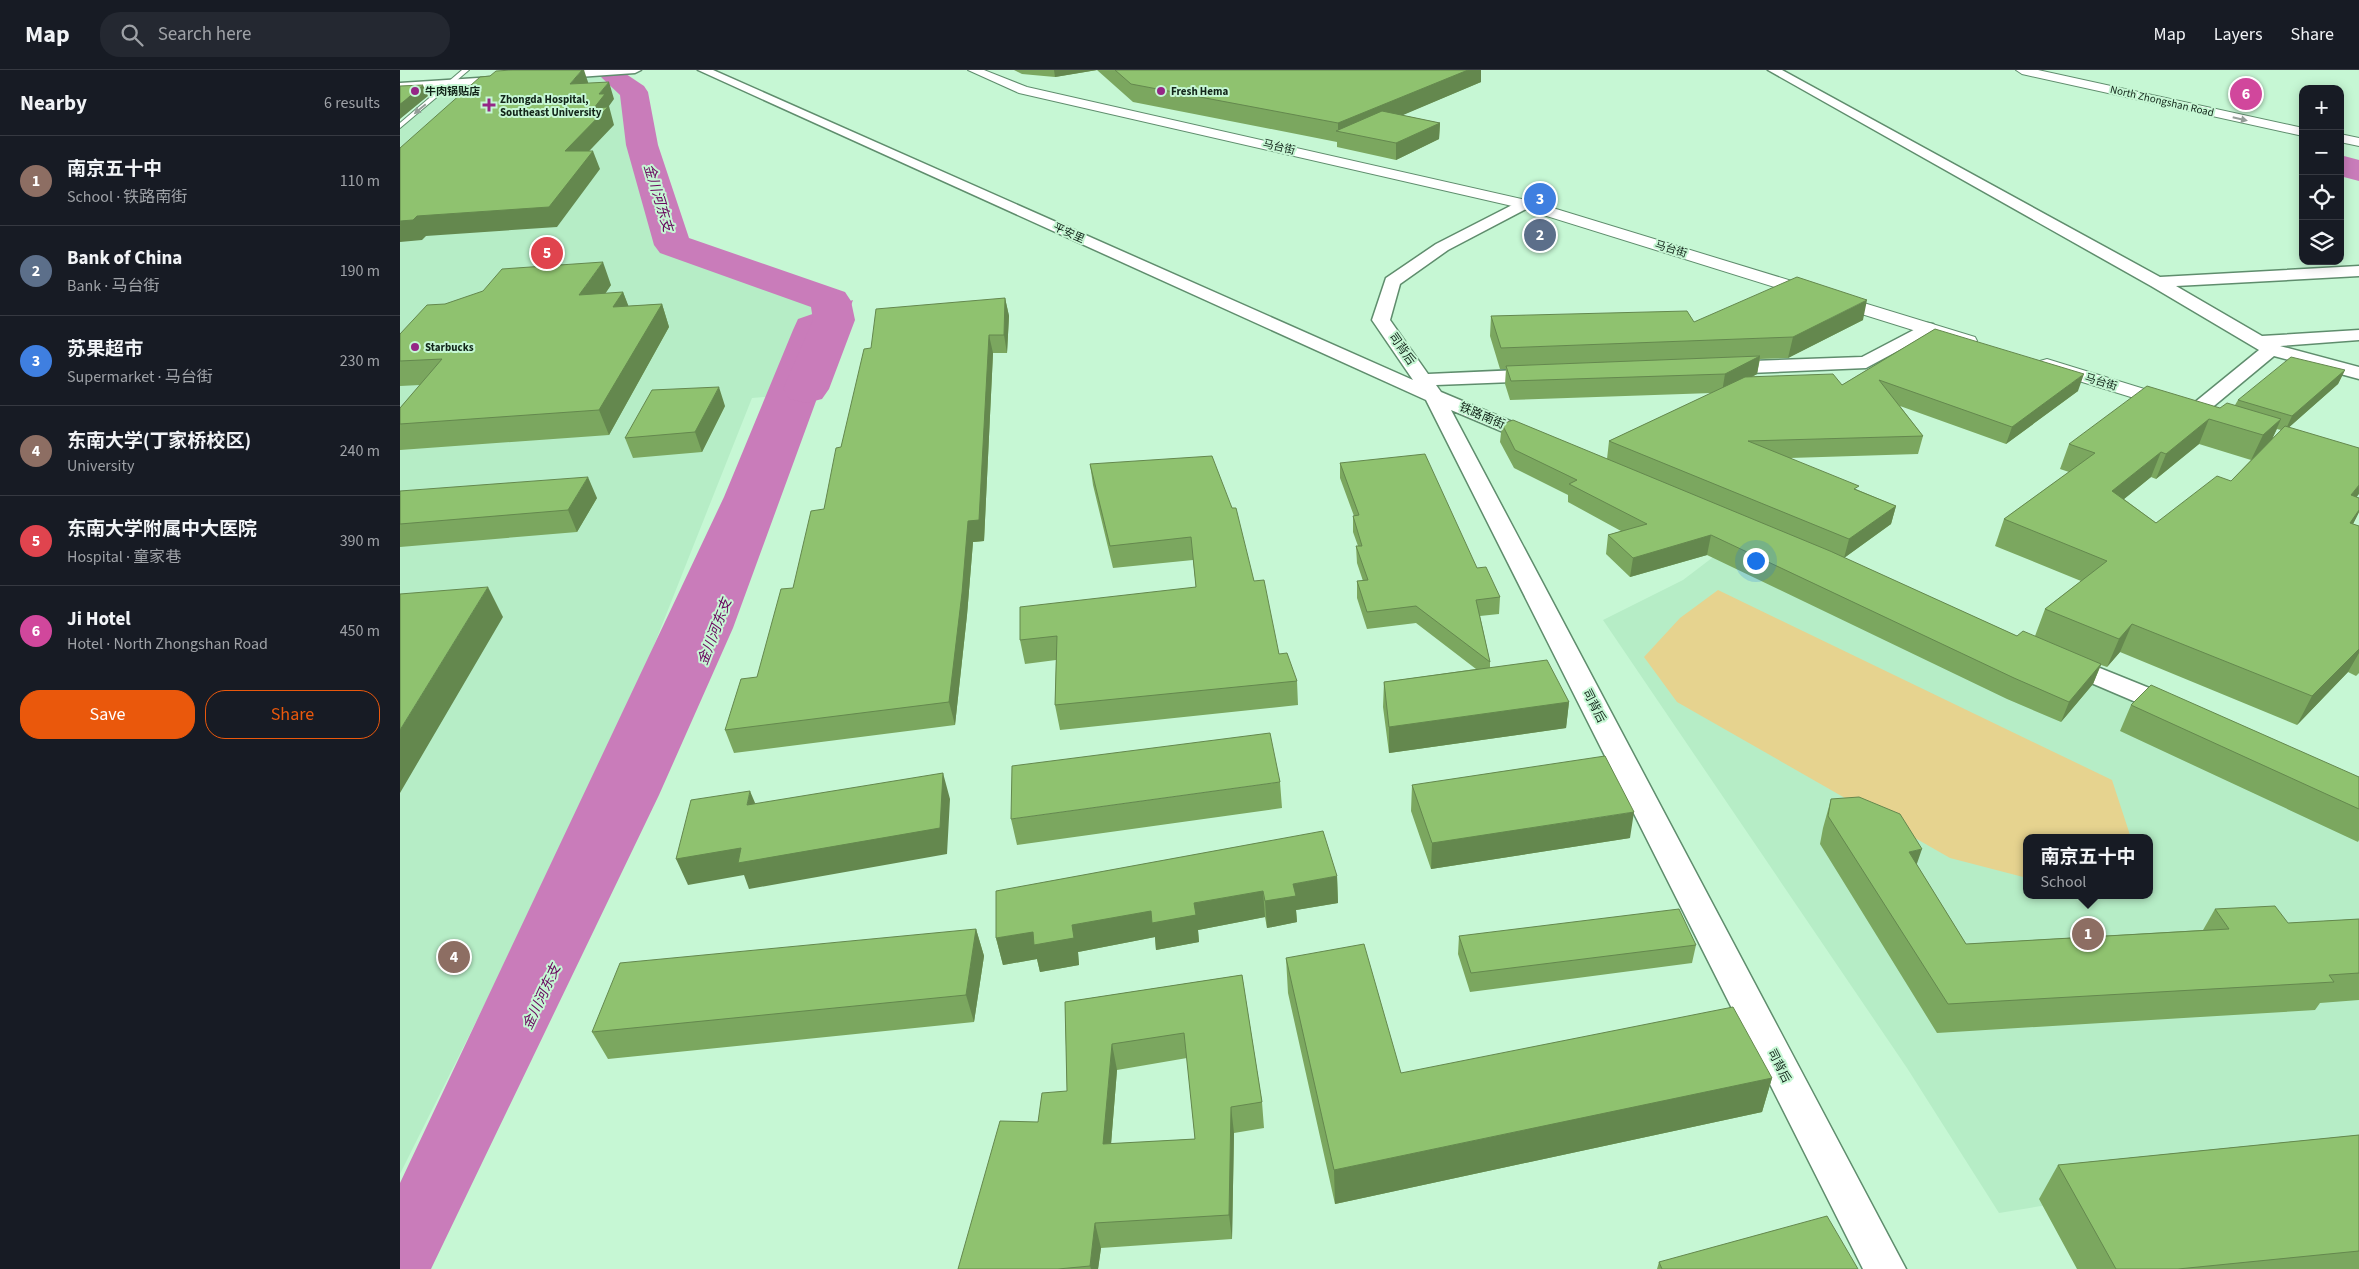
<!DOCTYPE html>
<meta charset="utf-8">
<style>
body{margin:0;font-family:"Source Sans 3","Noto Sans SC",sans-serif;background:#242831;color:#f1f3f6}
.controls{position:absolute;right:15px;top:15px;display:grid;overflow:hidden;border-radius:10px;box-shadow:0 2px 12px #0003}
.controls button{width:45px;height:45px;display:grid;place-items:center;padding:0;border:0;border-bottom:1px solid #363941;background:#171b24;color:#f1f3f6;font:25px sans-serif}
.you{position:absolute;left:1355px;top:490px;width:18px;height:18px;margin:-12px;border:4px solid #fff;border-radius:50%;background:#1a73e8;box-shadow:0 0 0 8px #1a73e833}
.badge{display:grid;place-items:center;width:32px;height:32px;border-radius:50%;background:#ea580c;color:#fff;font-size:16px;font-weight:700}
.pin{position:absolute;translate:-50% -50%;border:2px solid #fff;box-shadow:0 1px 5px #0006}
.popup{position:absolute;left:1623px;top:764px;width:130px;height:65px;box-sizing:border-box;display:grid;place-content:center;border-radius:10px;background:#171b24;filter:drop-shadow(0 1px 4px #0005);font-size:16px;white-space:nowrap;color:#9ea1a6}
.popup b{font-size:19px;color:#f1f3f6}
.popup::after{content:'';position:absolute;left:50%;top:100%;margin-left:-10px;border:10px solid transparent;border-top-color:#171b24}
.list{margin:0;padding:0;list-style:none}
h2{display:flex;justify-content:space-between;align-items:center;height:65px;margin:0;padding:0 20px;font-size:21px}
h2 small{font-size:16px;font-weight:400;color:#9ea1a6}
.list li{display:grid;grid-template-columns:32px 1fr auto;gap:15px;align-items:center;box-sizing:border-box;height:90px;padding:0 20px;border-top:1px solid #363941}
.list b{display:block;font-size:19px;white-space:nowrap}
.list p{margin:0;font-size:16px;white-space:nowrap;color:#9ea1a6}
.list em{font-size:16px;font-style:normal;color:#9ea1a6}
.actions{display:flex;gap:10px;padding:15px 20px}
.actions a{flex:1;padding:11px 0;border:1px solid #ea580c;border-radius:20px;text-align:center;font-size:18px;color:#ea580c}
.actions .main{background:#ea580c;color:#fff}
.icon{flex:none;width:28px;height:28px;fill:none;stroke:currentColor;stroke-width:2;stroke-linecap:round;stroke-linejoin:round}
.map{position:relative;flex:none;width:1959px;height:1199px;overflow:hidden}
header{display:flex;align-items:center;gap:30px;box-sizing:border-box;height:70px;padding:0 25px;background:#171b24;border-bottom:1px solid #363941}
header strong{font-size:24px}
nav{display:flex;gap:28px;margin-inline-start:auto;font-size:18px}
.search{width:350px;height:45px;background:#242831;display:flex;align-items:center;gap:12px;box-sizing:border-box;padding:0 18px;border-radius:20px;color:#9ea1a6;font-size:19px}
main{display:flex}
aside{flex:1;background:#171b24}
.map>svg:first-child{display:block}
.built{fill:#b6edc6;fill-rule:evenodd}
.green{fill:#e6d38f}
.water{fill:#c97cba}
.lines{fill:none;stroke-linecap:round;stroke-linejoin:round}
.river{fill:#c97cba;fill-rule:evenodd}
.service-casing{stroke:#5f8d6d;stroke-width:2}
.minor-casing{stroke:#5f8d6d;stroke-width:3}
.tertiary-casing{stroke:#5f8d6d;stroke-width:2}
.primary-casing{stroke:#5f8d6d;stroke-width:2}
.service{fill:#fff;fill-rule:evenodd}
.minor{fill:#fff;fill-rule:evenodd}
.tertiary{fill:#fff;fill-rule:evenodd}
.primary{fill:#fff;fill-rule:evenodd}
.wall{fill:#7ba75f;fill-rule:evenodd}
.shaded-wall{fill:#64884e}
.building{fill:#8fc26f;stroke:#64884e;fill-rule:evenodd}
.oneway{fill:#949d98}
.poi-dot{fill:#952686;stroke:#c6f7d4;stroke-width:2}
.labels{text-anchor:middle;dominant-baseline:central;stroke-width:4;stroke-linejoin:round;paint-order:stroke}
.far-poi-label{font-size:11px;font-weight:bold;fill:#122519;stroke:#c6f7d4;text-anchor:start}
.far-street-label{font-size:11px;fill:#122519;stroke:#c6f7d4}
.street-label{font-size:12px;fill:#122519;stroke:#c6f7d4}
.water-label{font-size:14px;font-style:italic;fill:#68055d;stroke:#c6f7d4}
</style>
<header>
<strong>Map</strong>
<div class="search"><svg class="icon" aria-label="search" viewBox="0 0 24 24"><circle cx="10" cy="10" r="6"/><path d="M15 15l6 6"/></svg>Search here</div>
<nav><a>Map</a><a>Layers</a><a>Share</a></nav>
</header>
<main>
<aside>
<h2>Nearby<small>6 results</small></h2>
<ul class="list">
<li><span class="badge" style="background:#8d6e63">1</span><div><b>南京五十中</b><p>School · 铁路南街</p></div><em>110 m</em></li>
<li><span class="badge" style="background:#5c6f8a">2</span><div><b>Bank of China</b><p>Bank · 马台街</p></div><em>190 m</em></li>
<li><span class="badge" style="background:#3f7fe0">3</span><div><b>苏果超市</b><p>Supermarket · 马台街</p></div><em>230 m</em></li>
<li><span class="badge" style="background:#8d6e63">4</span><div><b>东南大学(丁家桥校区)</b><p>University</p></div><em>240 m</em></li>
<li><span class="badge" style="background:#e0444e">5</span><div><b>东南大学附属中大医院</b><p>Hospital · 童家巷</p></div><em>390 m</em></li>
<li><span class="badge" style="background:#d1479c">6</span><div><b>Ji Hotel</b><p>Hotel · North Zhongshan Road</p></div><em>450 m</em></li>
</ul>
<div class="actions"><a class="main">Save</a><a>Share</a></div>
</aside>
<div class="map">
<svg width="1959" height="1199" viewBox="0 0 1959 1199">
<rect width="100%" height="100%" fill="#c6f7d4"/>
<!-- built -->
<path class="built" d="M209,2L234,22L273,175L402,219L431,231L434,250L404,324L352,328L216,671L0,1104V56L50,13Z
M1350,459L1493,527L1959,731V1102L1773,1114L1599,1143L1507,998L1203,550L1283,510ZM1627,768H1749V825H1627Z"/>
<!-- green -->
<path class="green" d="M1318,520L1712,710L1731,768H1627V808L1550,788L1277,632L1244,587L1280,548Z"/>
<!-- water -->
<path class="water" d="M453,230L333,558L259,725L31,1199H0V1113L324,427L393,260L398,249Z"/>
<g class="lines">
<!-- river -->
<path class="river" d="M220,0L244,16L248,22L258,75L289,168L445,222L451,231L455,250L429,319L422,329L406,333L390,329L383,319L413,250L411,237L260,183L254,175L226,75L220,25L201,7L205,1Z
M1944,86L1959,90V111L1940,106V87Z"/>
<!-- service casing -->
<g class="service-casing">
<path id="service" d="M62,0H69L0,58V53Z"/>
</g>
<!-- minor casing -->
<g class="minor-casing">
<path id="minor" d="M186,0H241L235,3L150,9L144,6L150,3Z
M298,0H313L1013,310L972,250L986,208L1036,174L1120,131H1130L1132,134L1130,137L1048,180L1000,214L990,250L1028,304L1140,299L1147,301L1149,305L1147,309L1140,311L1036,315L1041,322L1141,364L1144,368L1141,372L1134,374L1127,372L1051,340L1506,1199H1463L1026,330Z
M1368,0H1382L1760,207L1959,196V206L1776,216L1862,266L1959,260V270L1880,276L1959,297V309L1874,286L1803,345L1796,347L1789,345L1786,341L1789,337L1859,280L1751,216Z
M109,6L115,9L113,11L0,21V13Z
M1527,253L1533,254L1536,258L1533,262L1466,298L1324,304L1317,302L1315,298L1317,294L1324,292L1462,287Z
M1665,584L1784,632L1788,638L1784,644L1774,647L1764,644L1656,598L1652,592L1656,586Z"/>
</g>
<!-- tertiary casing -->
<g class="tertiary-casing">
<path id="tertiary" d="M568,0H584L627,17L1130,131L1575,267L1577,271L1575,275L1568,277L1561,275L1121,138L619,23Z
M1647,289L1780,330L1783,334L1780,338L1773,340L1640,299L1637,295L1640,291Z"/>
</g>
<!-- primary casing -->
<g class="primary-casing">
<path id="primary" d="M1616,0H1638L1903,58V66L1622,4Z
M1940,64L1959,68V76L1940,72Z"/>
</g>
<!-- service -->
<use href="#service" class="service"/>
<!-- minor -->
<use href="#minor" class="minor"/>
<!-- tertiary -->
<use href="#tertiary" class="tertiary"/>
<!-- primary -->
<use href="#primary" class="primary"/>
</g>
<!-- wall -->
<path class="wall" d="M614,0H1081V12L1002,45L1040,53L1039,69L996,90L937,77V72L733,32L697,0L655,7L622,4Z
M211,215L205,224L223,222L228,236L262,234L269,257L209,365L0,380V338L20,315L0,316V264L45,234Z
M605,228L609,246L607,283H593L584,471L573,472L567,545L555,655L334,683L325,660L357,607L393,518L424,439L441,377L471,278Z
M1091,246L1294,252L1463,250L1388,288L1360,289L1357,304L1352,307L1442,315L1535,259L1678,321L1606,374L1500,336L1523,366L1518,384L1390,388L1458,420L1496,436L1491,454L1444,488L1617,566H1635L1645,539L1681,511L1595,476L1604,449L1669,402L1660,399L1669,374L1820,338L1835,335L1838,330L1945,300L1938,314L1889,357L1957,427L1959,428V442L1953,454L1959,456V603L1956,606L1948,602L1897,655L1720,582L1707,597L1701,595L1693,614L1661,652L1607,629L1307,485L1230,507L1206,484L1208,465L1221,461L1168,432V425L1114,398L1100,372L1102,354L1207,389L1209,371L1312,323L1110,330L1105,314L1106,299H1100L1090,266ZM1877,359L1881,360L1872,369ZM1799,374L1851,390L1831,411L1756,453L1724,429L1751,407L1756,409Z
M325,336L302,382L233,388L225,368Z
M940,393L1077,498L1100,527L1099,544L1080,546L1090,592V598L1169,632L1166,658L989,683L983,637L984,612L1076,599L1016,553L967,559L957,528V511H963L957,493L956,476H958L953,462V446H954L940,408Z
M690,394L854,511L879,584L897,611L898,635L660,660L655,635L656,590L625,594L620,570L796,517L793,490L713,498L693,415Z
M0,421L197,428L177,462L0,477Z
M1731,635L1959,707V770L1958,772L1720,661Z
M880,712L882,738L617,775L611,749Z
M1012,715L1230,768L1031,799L1011,741Z
M1431,729L1517,795L1566,874L1803,860L1815,839L1888,853L1959,849V930L1920,933L1915,940L1537,963L1420,774L1423,758Z
M937,806L938,833L896,840L897,852L867,858L865,847L798,860L799,872L756,880L755,867L678,882L679,895L640,902L637,889L603,895L596,868Z
M576,859L584,886L574,952L208,989L192,962Z
M1059,866L1296,875L1292,893L1070,922L1058,884Z
M886,888L1001,1003L1372,1008L1362,1042L935,1134L888,923Z
M842,905L862,1032L864,1058L834,1063L832,1169L701,1178L698,1199H558L638,1052L667,1021L665,932ZM787,988L795,1069L711,1074L717,1000Z
M1959,1065V1199H1677L1639,1129L1658,1095Z
M1259,1192L1458,1199H1257Z"/>
<!-- shaded-wall -->
<path class="shaded-wall" d="M182,0H184L189,15L170,14Z
M654,0H697L655,7Z
M1068,0H1081V12L956,65L938,61V53Z
M209,12L214,29L209,36L214,55L172,99L165,81L194,38L199,24Z
M23,15L28,26L0,49V34Z
M1040,53L1039,69L996,90V73Z
M193,81L200,99L157,157L26,166L22,170L0,172V151L17,146Z
M203,192L211,215L188,248L179,225Z
M223,222L232,245L213,237Z
M605,228L609,246L607,283L604,265Z
M1467,230L1463,250L1388,288L1393,267Z
M262,234L269,257L209,365L199,340Z
M589,265L593,283L584,471L573,472L567,545L555,655L549,632L568,451Z
M1360,286L1357,304L1322,322L1325,304Z
M1945,300L1938,314L1885,361L1892,346Z
M1684,304L1678,321L1606,374L1612,357Z
M319,317L325,336L302,382L295,362Z
M1809,349L1799,374L1756,409L1766,384Z
M1881,349L1870,374L1851,390L1863,365Z
M1761,382L1751,407L1702,447L1712,421Z
M188,407L197,428L177,462L168,440Z
M1959,415V424L1938,451L1951,425Z
M1496,436L1491,454L1444,488L1449,469Z
M1959,440V442L1952,456L1950,453Z
M1311,465L1307,485L1230,507L1233,488Z
M88,517L103,547L0,723V660Z
M1732,554L1720,582L1707,597L1719,569Z
M1959,579V583L1948,602L1897,655L1912,626Z
M1701,594L1693,614L1661,652L1669,632Z
M1169,632L1166,658L989,683V657Z
M543,703L550,729L547,784L349,819L344,805L288,815L276,789Z
M350,721L361,747L347,735Z
M1234,742L1230,768L1031,799L1032,773Z
M1522,779L1512,808L1509,782Z
M937,806L938,833L896,840L897,852L867,858L865,831L893,814Z
M863,821L865,847L798,860L799,872L756,880L755,867L678,882L679,895L640,902L637,889L603,895L596,868L672,855Z
M576,859L584,886L574,952L566,925Z
M712,974L717,1000L709,1099L703,1074Z
M1372,1008L1362,1042L935,1134L934,1100Z
M831,1037L834,1063L832,1169L829,1145Z
M695,1153L701,1178L698,1199H691L690,1196Z"/>
<!-- building -->
<path class="building" d="M112,0H182L170,14L209,12L199,24H205L194,38L208,37L165,81H193L149,137L17,146L13,150L0,151V78L80,7L90,6L96,1Z
M715,0H1068L938,53L731,14Z
M23,15L3,32L0,34V16Z
M982,41L1040,53L996,73L936,61Z
M203,192L179,225L223,222L213,237L262,234L199,340L0,354V338L42,289L0,291V264L27,235L45,234L83,221L102,199Z
M1397,207L1467,230L1393,267L1101,278L1091,246L1287,241L1294,252Z
M605,228L604,265H589L579,450L568,451L562,523L549,632L325,660L341,609L357,607L381,519L393,518L411,441L424,439L436,378L441,377L464,279L471,278L476,239Z
M1535,259L1684,304L1612,357L1479,310L1523,366L1348,371L1459,416L1454,419L1496,436L1449,469L1209,371L1345,307L1433,304L1442,315Z
M1360,286L1325,304L1111,311L1106,296Z
M1891,287L1945,300L1892,346L1838,330Z
M1747,316L1820,338L1827,333L1881,349L1863,365L1809,349L1766,384L1761,382L1712,421L1756,453L1817,406L1831,411L1885,356L1959,378V415L1951,425L1959,428V440L1950,453L1959,456V579L1912,626L1732,554L1719,569L1645,539L1707,491L1604,449L1695,383L1669,374Z
M319,317L295,362L225,368L252,320Z
M1113,350L1430,481L1617,566L1623,561L1701,594L1669,632L1614,608L1311,465L1233,488L1208,465L1247,454L1169,414L1177,410L1115,380L1102,354Z
M1025,384L1077,498L1086,497L1100,527L1076,530L1090,592L1016,536L967,542L957,511L968,510L956,476H962L953,446L959,445L940,393Z
M812,386L832,438H836L854,511L864,510L879,584L887,583L897,611L655,635L657,566L620,570V537L796,517L791,467L710,476L690,394Z
M188,407L168,440L0,454V421Z
M88,517L0,660V524Z
M1147,590L1169,632L989,657L984,612Z
M1751,615L1959,707V739L1731,635Z
M870,663L880,712L611,749L612,696Z
M1205,686L1234,742L1032,773L1012,715Z
M543,703L540,758L338,793L341,778L276,789L291,730L350,721L347,735Z
M1459,727L1500,744L1522,779L1509,782L1566,874L1829,859L1815,839L1875,836L1888,853L1959,849V903L1929,905L1934,912L1548,934L1428,746L1431,729Z
M923,761L937,806L893,814L896,826L865,831L863,821L794,833L796,845L752,853L751,841L672,855L674,868L634,875L633,862L596,868V821Z
M1279,839L1296,875L1071,903L1059,866Z
M576,859L566,925L192,962L220,893Z
M964,874L1001,1003L1333,937L1372,1008L934,1100L886,888Z
M842,905L862,1032L831,1037L829,1145L695,1153L690,1196L658,1199H558L600,1051L638,1052L642,1023L667,1021L665,932ZM784,963L795,1069L703,1074L712,974Z
M1959,1065V1181L1778,1199H1716L1658,1095Z
M1427,1146L1458,1199H1262L1259,1192Z"/>
<!-- one-way arrows -->
<defs><path id="oneway-solid" d="M-6-.8H1V-3.2L6.5 0L1 3.2V.8H-6Z" transform="scale(1.25)"/></defs>
<g class="oneway">
<use href="#oneway-solid" transform="translate(20 39) rotate(140)"/>
<use href="#oneway-solid" transform="translate(1840 49) rotate(13)"/>
</g>
<!-- markers -->
<g class="poi-dot">
<circle cx="15" cy="21" r="5"/>
<circle cx="761" cy="21" r="5"/>
<path d="M86.5 27.5h5v5h5v5h-5v5h-5v-5h-5v-5h5z"/>
<circle cx="15" cy="277" r="5"/>
</g>
<g class="labels">
<!-- far-poi labels -->
<g class="far-poi-label">
<text x="25" y="21">牛肉锅贴店</text>
<text x="771" y="21">Fresh Hema</text>
<text x="100" y="29">Zhongda Hospital,<tspan x="100" dy="13">Southeast University</tspan></text>
<text x="25" y="277">Starbucks</text>
</g>
<!-- far-street labels -->
<g class="far-street-label">
<text transform="translate(1762 31) rotate(13)">North Zhongshan Road</text>
<text transform="translate(879 77) rotate(13)">马台街</text>
<text transform="translate(669 163) rotate(24)">平安里</text>
<text transform="translate(1271 179) rotate(17)">马台街</text>
<text transform="translate(1701 312) rotate(17)">马台街</text>
</g>
<!-- street labels -->
<g class="street-label">
<text transform="translate(1002 279) rotate(55)">司背后</text>
<text transform="translate(1082 346) rotate(23)">铁路南街</text>
<text transform="translate(1194 636) rotate(63)">司背后</text>
<text transform="translate(1379 996) rotate(63)">司背后</text>
</g>
<!-- water labels -->
<g class="water-label">
<text transform="translate(258 128) rotate(73)">金川河东支</text>
<text transform="translate(315 562) rotate(-69)">金川河东支</text>
<text transform="translate(142 927) rotate(-65)">金川河东支</text>
</g>
</g>
</svg>
<div class="controls">
<button>+</button>
<button>−</button>
<button><svg class="icon" aria-label="locate" viewBox="0 0 24 24"><circle cx="12" cy="12" r="6"/><path d="M12 2v4M12 18v4M2 12h4M18 12h4"/></svg></button>
<button><svg class="icon" aria-label="layers" viewBox="0 0 24 24"><path d="M12 4l9 5-9 5-9-5zM3 14l9 5 9-5"/></svg></button>
</div>
<div class="you"></div>
<div class="pin badge" style="left:1688px;top:864px;background:#8d6e63">1</div>
<div class="popup"><b>南京五十中</b>School</div>
<div class="pin badge" style="left:1140px;top:165px;background:#5c6f8a">2</div>
<div class="pin badge" style="left:1140px;top:129px;background:#3f7fe0">3</div>
<div class="pin badge" style="left:54px;top:887px;background:#8d6e63">4</div>
<div class="pin badge" style="left:147px;top:183px;background:#e0444e">5</div>
<div class="pin badge" style="left:1846px;top:24px;background:#d1479c">6</div>
</div>
</main>
